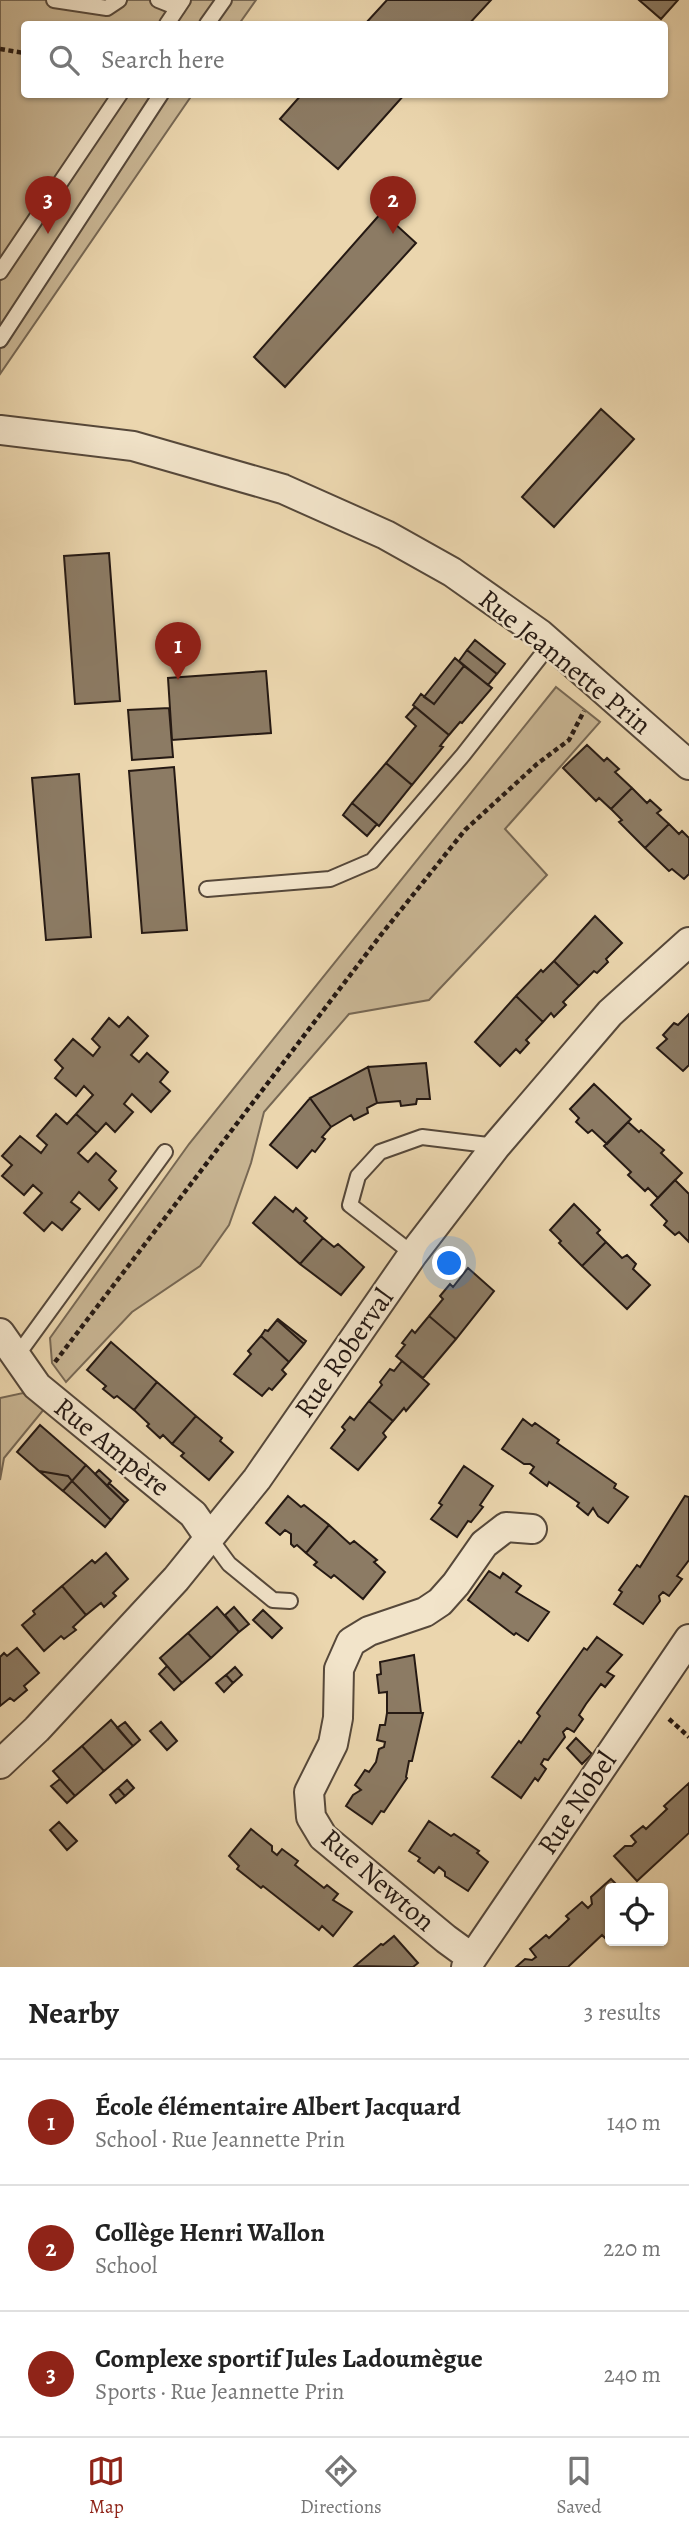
<!DOCTYPE html>
<meta charset="utf-8">
<style>
body{margin:0;font-family:Alegreya,serif;background:#f2f2f2;color:#222}
.controls{position:absolute;right:21px;bottom:21px;display:grid;overflow:hidden;border-radius:7px;box-shadow:0 2px 5px #0004}
.controls button{width:63px;height:63px;display:grid;place-items:center;padding:0;border:0;border-bottom:2px solid #e0e0e0;background:#fff;color:#222;font:35px sans-serif}
.you{position:absolute;left:450px;top:1264px;width:24px;height:24px;margin:-18px;border:5px solid #fff;border-radius:50%;background:#1a73e8;box-shadow:0 0 0 10px #1a73e833}
.badge{display:grid;place-items:center;width:46px;height:46px;border-radius:50%;background:#8f2418;color:#fff;font-size:23px;font-weight:700}
.pin{position:absolute;translate:-50% -58px;filter:drop-shadow(0 2px 4px #0008)}
.pin::after{content:'';position:absolute;top:37px;width:24px;height:21px;background:inherit;clip-path:polygon(0 0,100% 0,50% 100%)}
.list{margin:0;padding:0;list-style:none}
h2{display:flex;justify-content:space-between;align-items:center;height:91px;margin:0;padding:0 28px;font-size:30px}
h2 small{font-size:23px;font-weight:400;color:#767676}
.list li{display:grid;grid-template-columns:46px 1fr auto;gap:21px;align-items:center;box-sizing:border-box;height:126px;padding:0 28px;border-top:2px solid #e0e0e0}
.list b{display:block;font-size:26px;white-space:nowrap}
.list p{margin:0;font-size:23px;white-space:nowrap;color:#767676}
.list em{font-size:23px;font-style:normal;color:#767676}
.icon{flex:none;width:38px;height:38px;fill:none;stroke:currentColor;stroke-width:2;stroke-linecap:round;stroke-linejoin:round}
.map{position:relative;flex:none;width:689px;height:1967px;overflow:hidden}
.search{position:absolute;background:#fff;box-shadow:0 2px 5px #0004;left:21px;right:21px;top:21px;height:77px;display:flex;align-items:center;gap:18px;box-sizing:border-box;padding:0 24px;border-radius:7px;color:#767676;font-size:26px}
.sheet{height:469px;background:#fff}
nav{display:flex;justify-content:space-around;align-items:center;box-sizing:border-box;height:98px;border-top:2px solid #e0e0e0;background:#fff;font-size:19px;color:#767676}
nav a{display:grid;justify-items:center;gap:4px}
nav .on{color:#8f2418}
.map>svg:first-child{display:block}
.green{fill:#c9b694;stroke:#776854;stroke-width:2}
.building{fill:#8c7b64;stroke:#251913;stroke-width:2}
.lines{fill:none;stroke-linecap:round;stroke-linejoin:round}
.service-casing{stroke:#56483a;stroke-width:18}
.minor-casing{stroke:#56483a;stroke-width:32}
.path{stroke:#251913;stroke-width:4.5;stroke-dasharray:5 3.5;stroke-linecap:butt}
.service{stroke:#f2e4ca;stroke-width:14}
.minor{stroke:#f2e4ca;stroke-width:28}
.labels{text-anchor:middle;dominant-baseline:central;stroke-width:5;stroke-linejoin:round;paint-order:stroke}
.street-label{font-size:28px;fill:#251913;stroke:#f2e4ca}
</style>
<div class="map">
<svg width="689" height="1967" viewBox="0 0 689 1967">
<rect width="100%" height="100%" fill="#ebd6ae"/>
<filter id="stains"><feTurbulence type="fractalNoise" baseFrequency=".00286" numOctaves="4"/><feColorMatrix values="0 0 0 0 .2 0 0 0 0 .09 0 0 0 0 .02 0 0 0 .5 -.17"/></filter>
<radialGradient id="worn" r=".72"><stop offset=".6" stop-color="#630" stop-opacity="0"/><stop offset="1" stop-color="#630" stop-opacity=".3"/></radialGradient>
<!-- green -->
<path class="green" d="M0,0H256L239,24H24V94L192,95L0,374Z
M556,687L600,722L505,829L547,875L429,1000L349,1014L264,1112L251,1163L229,1225L200,1266L132,1312L66,1382L52,1363L50,1338L189,1144Z
M23,1393L45,1408L4,1458L0,1480V1398Z"/>
<!-- building -->
<path class="building" d="M387,0H491L469,24H365Z
M639,0H678L661,19Z
M302,94H405L338,169L280,119Z
M382,212L416,243L285,387L254,357Z
M601,409L634,439L554,527L522,497Z
M109,553L120,701L75,704L64,556Z
M475,640L505,664L497,674L467,650Z
M467,650L497,674L488,685L459,661Z
M455,658L464,666L434,704L424,697Z
M464,666L492,688L462,723L460,722L449,735L413,705L421,694L434,704Z
M266,671L271,733L172,740L168,678Z
M415,707L449,735L440,746L443,747L412,785L386,763L416,726L406,717Z
M169,708L173,757L132,760L128,710Z
M587,745L604,761L607,758L619,769L615,772L632,788L611,809L599,798L596,801L563,768Z
M386,763L412,785L379,826L352,803Z
M174,767L187,930L142,933L129,771Z
M79,774L91,937L46,940L32,778Z
M632,788L647,803L650,800L661,810L657,813L669,824L645,848L619,822L622,820L611,809Z
M352,803L377,824L367,836L343,815Z
M669,824L679,834L682,831L689,838V874L684,879L672,869L669,871L645,848Z
M595,916L622,943L606,959L608,962L597,973L594,971L579,986L554,961Z
M554,961L579,986L563,1002L566,1005L554,1017L551,1013L543,1022L516,996L541,970L543,972Z
M516,996L543,1022L526,1040L529,1043L520,1053L516,1049L500,1066L475,1042Z
M689,1014V1065L683,1071L657,1048L667,1039L663,1035L674,1023L678,1025Z
M128,1017L148,1036L131,1055L139,1062L147,1053L168,1072L160,1082L170,1091L151,1112L132,1094L124,1104L133,1112L115,1132L106,1123L97,1133L76,1114L93,1095L84,1086L76,1096L55,1078L63,1068L55,1060L73,1039L93,1056L100,1047L92,1039L109,1018L119,1027Z
M426,1063L430,1099H417L416,1104L401,1106L400,1101L377,1103L368,1067Z
M368,1067L377,1103L367,1108L368,1113L354,1120L351,1115L331,1127L310,1098Z
M594,1084L631,1119L607,1144L592,1130L588,1133L576,1122L579,1118L570,1109Z
M310,1098L331,1127L322,1137L325,1139L315,1152L312,1150L297,1168L270,1145Z
M56,1114L67,1124L76,1114L97,1133L78,1153L88,1162L96,1153L116,1171L109,1180L117,1188L99,1210L79,1192L71,1202L80,1209L62,1230L52,1222L44,1231L24,1213L42,1193L33,1185L24,1195L2,1176L12,1165L2,1156L20,1136L41,1153L47,1145L37,1136Z
M628,1122L639,1132L641,1130L664,1150L661,1153L682,1173L658,1198L648,1188L645,1191L628,1175L631,1172L604,1146Z
M675,1180L689,1194V1242L679,1232L675,1235L664,1225L667,1221L651,1205Z
M275,1197L293,1212L296,1208L307,1218L304,1221L323,1238L300,1264L253,1223Z
M574,1204L600,1230L597,1233L606,1242L582,1266L559,1243L561,1241L550,1230Z
M323,1238L334,1247L338,1244L364,1267L341,1295L300,1264Z
M606,1242L622,1258L627,1255L636,1264L633,1269L650,1285L627,1309L582,1266Z
M468,1268L494,1291L456,1339L429,1316L443,1299L440,1296L450,1284L453,1287Z
M429,1316L456,1339L423,1378L396,1356L405,1345L402,1343L412,1330L415,1333Z
M278,1319L306,1341L304,1344L277,1320Z
M277,1320L304,1344L289,1362L261,1336L265,1330L268,1331Z
M261,1336L289,1362L282,1370L286,1374L272,1390L269,1388L262,1396L234,1374L251,1354L248,1351Z
M111,1342L157,1382L134,1410L117,1396L114,1398L103,1389L106,1386L87,1370Z
M402,1361L429,1384L406,1411L404,1408L393,1421L369,1401L382,1385L380,1382L390,1369L394,1371Z
M157,1382L196,1416L172,1444L163,1435L160,1438L147,1426L149,1424L134,1410Z
M369,1401L393,1421L383,1433L386,1437L358,1470L331,1448L345,1430L342,1427L350,1417L354,1420Z
M196,1416L222,1438L220,1441L233,1452L209,1480L181,1456L184,1453L172,1444Z
M523,1419L532,1426L535,1423L559,1440L557,1443L616,1484L614,1488L628,1497L608,1523L598,1516L593,1508L588,1515L577,1506L579,1503L549,1482L547,1486L530,1473L534,1467L530,1464H524L502,1449Z
M40,1425L86,1465L72,1481L68,1476L39,1471L17,1452Z
M86,1465L125,1503L111,1520L72,1481Z
M464,1466L493,1486L480,1505L483,1507L471,1522L468,1521L457,1537L431,1519L442,1505L439,1503Z
M99,1470L111,1481L107,1486L95,1474Z
M39,1471L68,1476L72,1481L63,1491Z
M72,1481L111,1520L105,1527L63,1491Z
M109,1483L128,1500L125,1503L107,1486Z
M288,1496L301,1507L304,1505L329,1525L306,1553L297,1545L294,1547L291,1544V1534L285,1530L280,1535L266,1523Z
M685,1496L689,1497V1560L677,1576L682,1579L669,1596L663,1592L659,1596L660,1601L643,1624L614,1604L622,1592L619,1590L637,1565L640,1567Z
M329,1525L350,1544L354,1541L377,1560L374,1562L385,1572L363,1599L334,1575L331,1578L314,1565L317,1562L306,1553Z
M106,1553L128,1579L113,1593L116,1596L104,1607L101,1603L86,1615L62,1586L92,1560L95,1563Z
M489,1571L500,1578L503,1573L521,1586L516,1592L549,1612L528,1641L516,1633L514,1635L468,1600Z
M62,1586L86,1615L73,1627L76,1630L64,1639L61,1636L44,1651L22,1625L35,1614L33,1611Z
M217,1607L239,1632L211,1658L188,1633Z
M234,1607L249,1624L239,1632L225,1615Z
M263,1610L282,1628L272,1638L253,1620Z
M188,1633L211,1658L182,1683L160,1658Z
M597,1637L622,1655L607,1672L614,1676L605,1687L601,1684L586,1704L579,1715L583,1719L574,1732L567,1728L563,1732L565,1737L548,1760L544,1759L541,1764L546,1769L538,1781L535,1778L521,1798L492,1777L519,1741L521,1743L540,1716L537,1713L584,1648L587,1650Z
M17,1648L39,1673L24,1686L27,1690L14,1701L10,1698L0,1706V1657L4,1653L7,1656Z
M414,1655L421,1713H387V1692L379,1693L377,1675L381,1674L380,1662Z
M167,1666L182,1683L174,1690L159,1674Z
M235,1667L242,1675L233,1683L226,1675Z
M226,1675L233,1683L224,1692L216,1683Z
M387,1713H423L412,1761H409L406,1777L407,1778L384,1812L381,1811L372,1824L346,1806L353,1795L361,1790L355,1785L365,1770L369,1772L376,1762L379,1749L384,1747L385,1742L377,1740L380,1725H385Z
M111,1720L133,1746L104,1771L82,1746Z
M125,1722L140,1740L133,1746L117,1728Z
M161,1722L177,1741L167,1750L150,1731Z
M576,1738L592,1754L582,1764L567,1748Z
M82,1746L104,1771L75,1796L53,1771Z
M60,1779L75,1796L67,1803L51,1786Z
M127,1780L134,1788L125,1796L118,1788Z
M689,1783V1833L637,1881L614,1856L625,1846H632L636,1842L631,1836L643,1826L646,1829L667,1809L664,1806Z
M118,1788L125,1796L116,1803L110,1795Z
M429,1821L451,1836L454,1834L479,1851L477,1853L488,1862L468,1891L445,1876V1872L439,1867L434,1873L418,1861L420,1858L409,1851Z
M59,1822L77,1841L67,1850L50,1830Z
M251,1829L272,1846V1851L277,1855L282,1849L298,1861L295,1865L324,1888L327,1885L338,1894L333,1900L352,1912L333,1936L322,1926L319,1930L263,1886L261,1888L237,1869L239,1866L229,1856Z
M611,1879L620,1888H610V1933L605,1938L602,1935L568,1967H516L525,1959L532,1960L536,1957L530,1949L546,1935L549,1938L569,1919L566,1916L582,1902L588,1908L592,1904L591,1897Z
M394,1936L418,1963L413,1967L355,1966L381,1944L383,1945Z"/>
<g class="lines">
<!-- service casing -->
<g class="service-casing">
<path id="service" d="M54,0L107,8L119,0
M158,0L178,8
M167,24L183,0
M207,24L224,0
M0,272L120,94
M0,340L161,94
M207,889L330,879L372,861L463,755L551,643
M413,1254L350,1205L358,1176L380,1152L422,1137L496,1146
M16,1357L165,1152
M209,1537L229,1564L273,1600L290,1601"/>
</g>
<!-- minor casing -->
<g class="minor-casing">
<path id="minor" d="M0,430L133,446L283,489L386,535L452,572L540,634L689,765
M0,1333L37,1386L193,1514L209,1537
M0,1764L37,1729L176,1579L257,1479L413,1254L496,1146L610,1013L689,942
M472,1958L446,1939L323,1837L311,1817L309,1792L333,1744L338,1718L339,1669L351,1642L369,1631L425,1612L440,1602L456,1584L484,1544L506,1527L532,1529
M466,1967L689,1639"/>
</g>
<!-- path -->
<path class="path" d="M0,49L24,53
M55,1362L380,936L465,830L537,764L569,740L584,711
M669,1719L689,1737"/>
<!-- service -->
<use href="#service" class="service"/>
<!-- minor -->
<use href="#minor" class="minor"/>
</g>
<g class="labels">
<!-- street labels -->
<g class="street-label">
<text transform="translate(565 662) rotate(39)">Rue Jeannette Prin</text>
<text transform="translate(344 1353) rotate(-55)">Rue Roberval</text>
<text transform="translate(112 1447) rotate(39)">Rue Ampère</text>
<text transform="translate(577 1803) rotate(-56)">Rue Nobel</text>
<text transform="translate(378 1880) rotate(41)">Rue Newton</text>
</g>
</g>
<rect width="100%" height="100%" filter="url(#stains)"/>
<rect width="100%" height="100%" fill="url(#worn)"/>
</svg>
<div class="controls">
<button><svg class="icon" aria-label="locate" viewBox="0 0 24 24"><circle cx="12" cy="12" r="6"/><path d="M12 2v4M12 18v4M2 12h4M18 12h4"/></svg></button>
</div>
<div class="you"></div>
<div class="pin badge" style="left:178px;top:680px">1</div>
<div class="pin badge" style="left:393px;top:234px">2</div>
<div class="pin badge" style="left:48px;top:234px">3</div>
<div class="search"><svg class="icon" aria-label="search" viewBox="0 0 24 24"><circle cx="10" cy="10" r="6"/><path d="M15 15l6 6"/></svg>Search here</div>
</div>
<section class="sheet">
<h2>Nearby<small>3 results</small></h2>
<ul class="list">
<li><span class="badge">1</span><div><b>École élémentaire Albert Jacquard</b><p>School · Rue Jeannette Prin</p></div><em>140 m</em></li>
<li><span class="badge">2</span><div><b>Collège Henri Wallon</b><p>School</p></div><em>220 m</em></li>
<li><span class="badge">3</span><div><b>Complexe sportif Jules Ladoumègue</b><p>Sports · Rue Jeannette Prin</p></div><em>240 m</em></li>
</ul>
</section>
<nav>
<a class="on"><svg class="icon" aria-label="map" viewBox="0 0 24 24"><path d="M3 6l6-2 6 2 6-2v14l-6 2-6-2-6 2zM9 4v14M15 6v14"/></svg>Map</a>
<a><svg class="icon" aria-label="directions" viewBox="0 0 24 24"><path d="M12 3l9 9-9 9-9-9zM9 14v-3h6M13 9l2 2-2 2"/></svg>Directions</a>
<a><svg class="icon" aria-label="saved" viewBox="0 0 24 24"><path d="M7 4h10v16l-5-4-5 4z"/></svg>Saved</a>
</nav>
